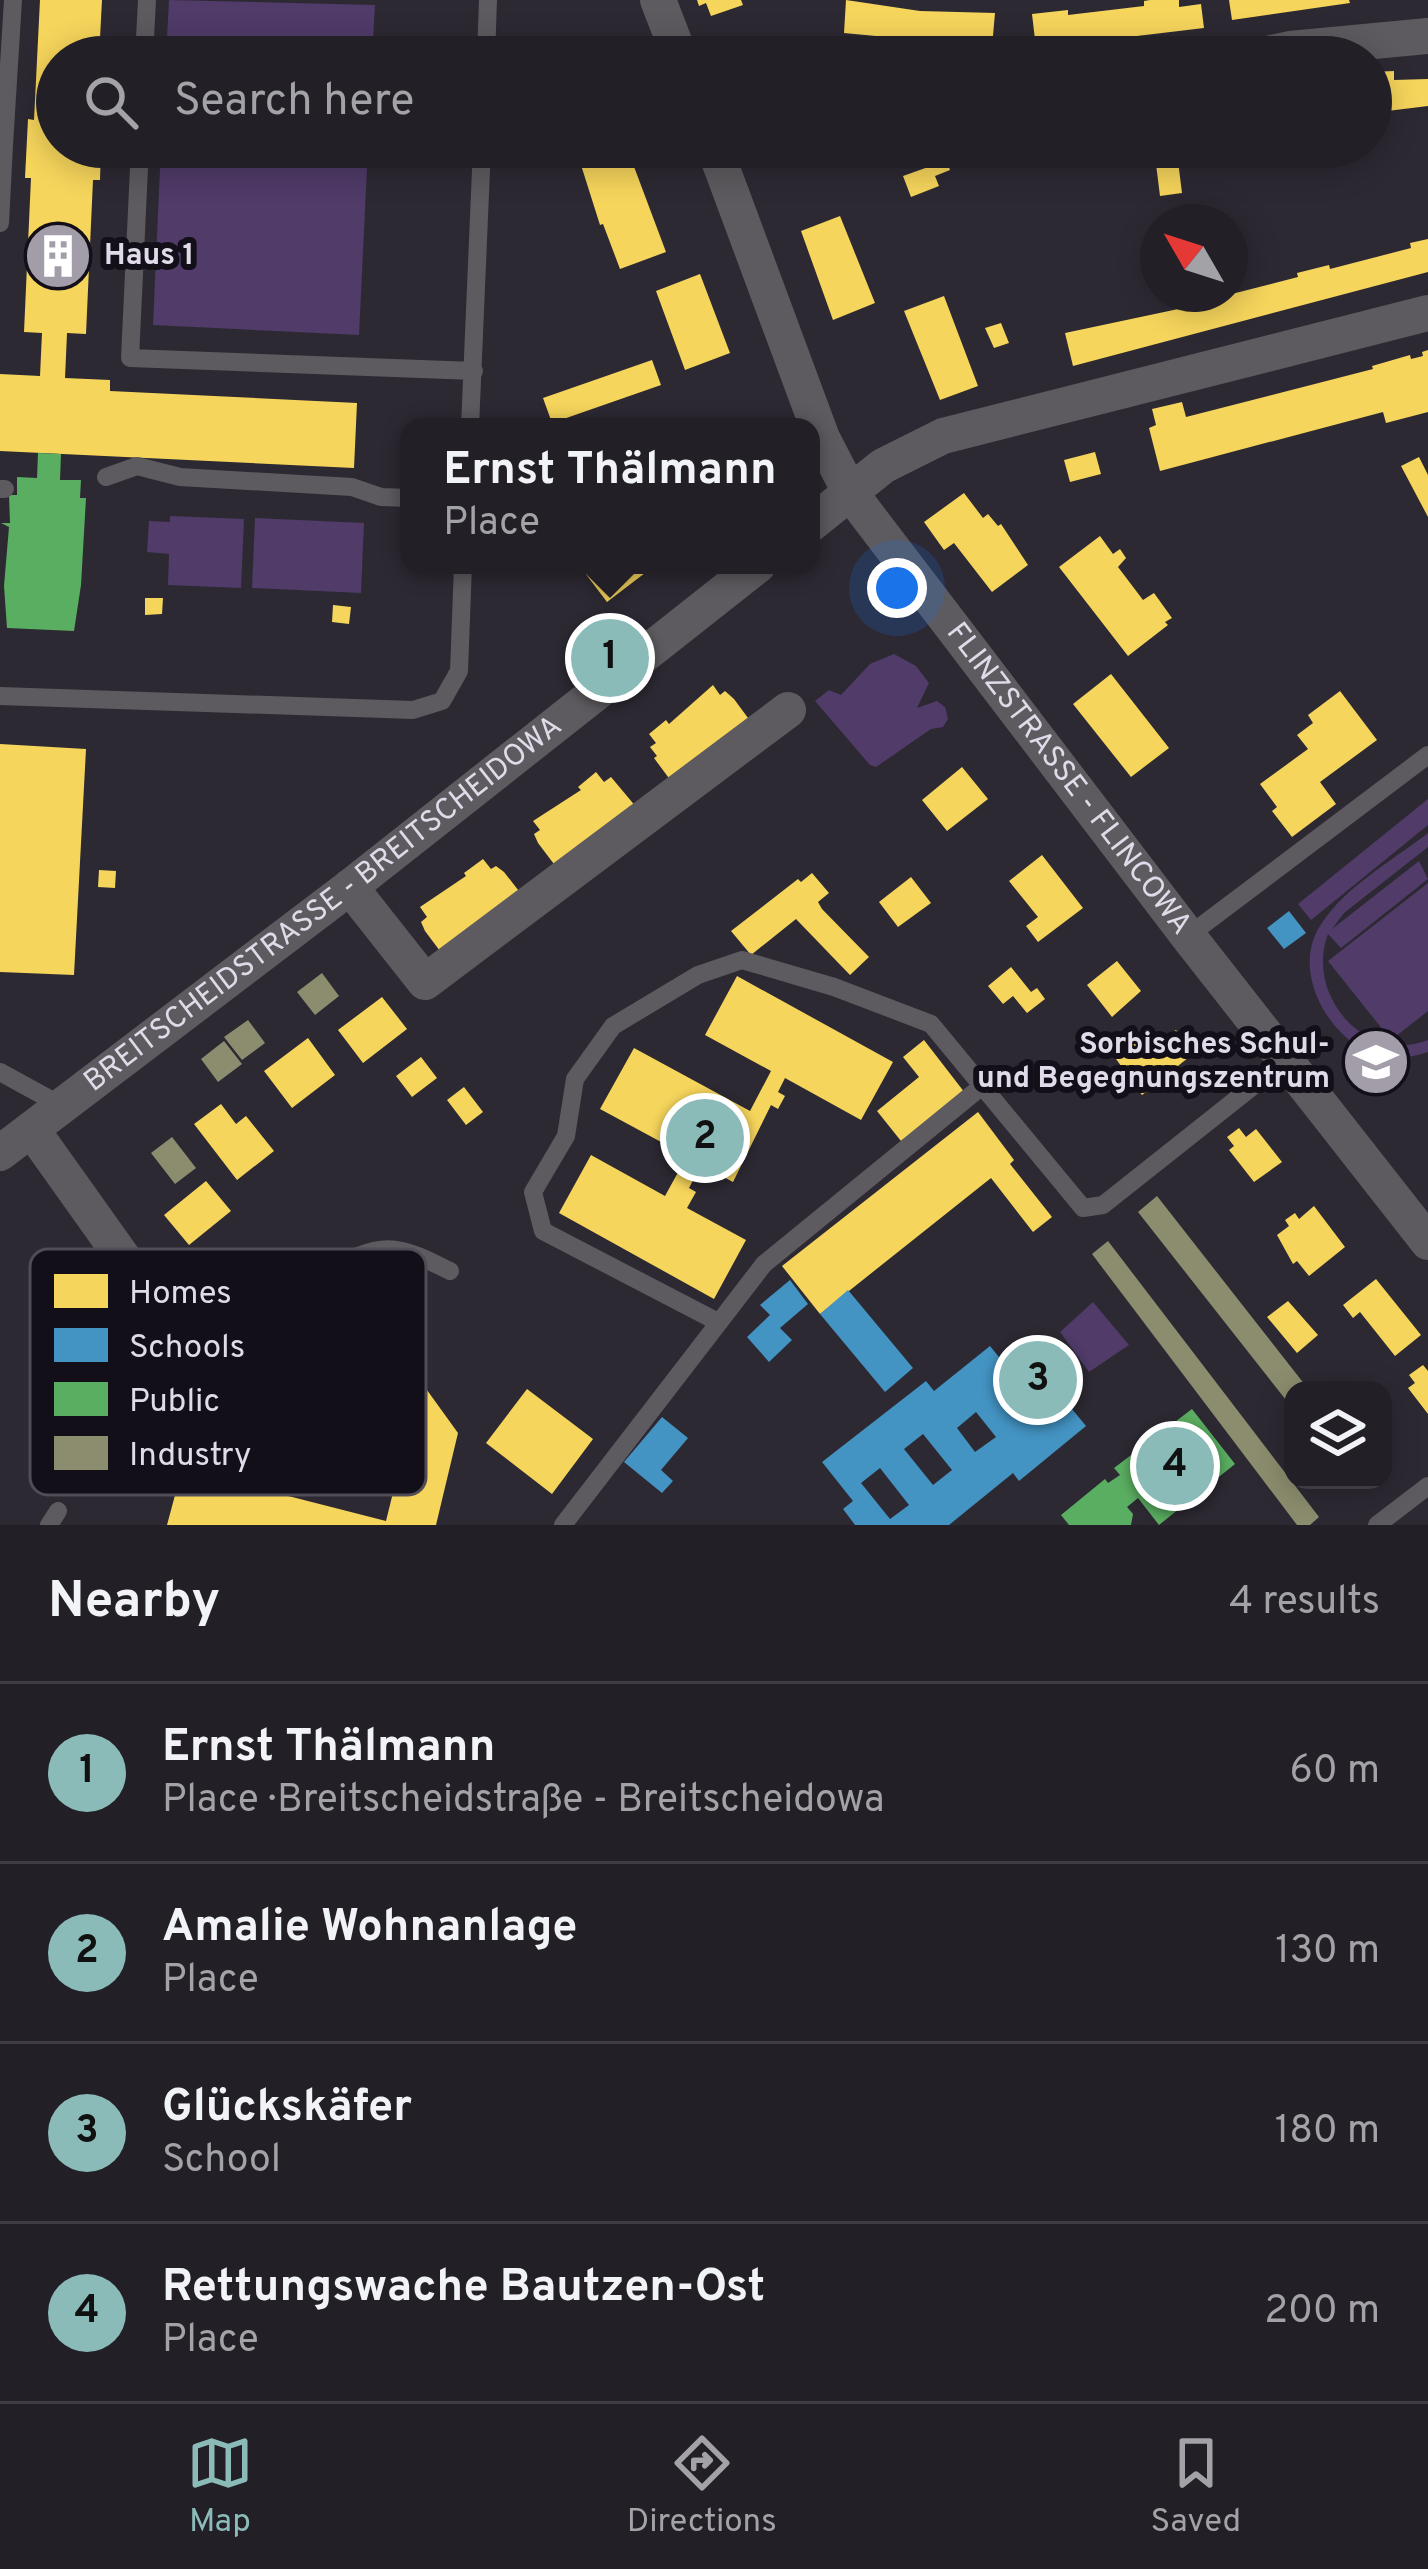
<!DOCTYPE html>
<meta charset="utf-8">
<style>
body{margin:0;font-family:Overpass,sans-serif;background:#2e2c32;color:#f1f3f6}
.controls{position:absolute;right:36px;bottom:36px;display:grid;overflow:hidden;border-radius:24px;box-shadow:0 6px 30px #0003}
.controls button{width:108px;height:108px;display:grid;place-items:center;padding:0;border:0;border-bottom:3px solid #3f3d43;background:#221f26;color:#f1f3f6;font:60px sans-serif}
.compass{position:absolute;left:1140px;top:204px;width:108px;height:108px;border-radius:50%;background:#221f26;box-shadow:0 6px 30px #0003;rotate:309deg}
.you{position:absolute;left:897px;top:588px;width:42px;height:42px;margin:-30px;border:9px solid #fff;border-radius:50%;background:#1a73e8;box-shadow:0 0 0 18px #1a73e833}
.badge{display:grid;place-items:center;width:78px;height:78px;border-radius:50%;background:#8bbbb9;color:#111;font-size:39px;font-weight:700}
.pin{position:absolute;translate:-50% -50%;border:6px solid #fff;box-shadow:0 3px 12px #0006}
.popup{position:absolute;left:400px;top:418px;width:420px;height:156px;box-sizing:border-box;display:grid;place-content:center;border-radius:24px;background:#221f26;filter:drop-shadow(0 3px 9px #0005);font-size:39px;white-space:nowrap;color:#a2a2a7}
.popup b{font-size:45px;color:#f1f3f6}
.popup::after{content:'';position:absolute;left:50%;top:100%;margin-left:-24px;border:24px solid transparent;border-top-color:#221f26}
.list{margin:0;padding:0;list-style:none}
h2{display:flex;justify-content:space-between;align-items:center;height:156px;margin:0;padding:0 48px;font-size:51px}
h2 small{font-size:39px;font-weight:400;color:#a2a2a7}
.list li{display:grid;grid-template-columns:78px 1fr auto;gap:36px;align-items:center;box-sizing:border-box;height:180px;padding:0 48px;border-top:3px solid #3f3d43}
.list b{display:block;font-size:45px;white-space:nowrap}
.list p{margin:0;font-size:39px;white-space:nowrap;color:#a2a2a7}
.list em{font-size:39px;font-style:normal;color:#a2a2a7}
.icon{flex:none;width:66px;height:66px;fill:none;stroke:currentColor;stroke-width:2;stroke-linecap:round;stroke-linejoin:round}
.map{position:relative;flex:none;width:1428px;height:1525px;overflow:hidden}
.search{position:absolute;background:#221f26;box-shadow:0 6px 30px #0003;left:36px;right:36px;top:36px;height:132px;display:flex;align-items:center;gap:30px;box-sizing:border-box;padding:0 42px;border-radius:66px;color:#a2a2a7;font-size:45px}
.sheet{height:876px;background:#221f26}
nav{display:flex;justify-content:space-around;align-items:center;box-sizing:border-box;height:168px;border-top:3px solid #3f3d43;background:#221f26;font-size:33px;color:#a2a2a7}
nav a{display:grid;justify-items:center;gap:6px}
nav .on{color:#8bbbb9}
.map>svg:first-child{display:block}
.green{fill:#503b69}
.homes{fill:#f6d55c}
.schools{fill:#4393c3;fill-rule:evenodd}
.public{fill:#5aae61}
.industry{fill:#8c8c6e}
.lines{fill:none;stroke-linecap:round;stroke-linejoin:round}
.service{stroke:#5d5b5f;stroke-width:18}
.minor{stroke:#5d5b5f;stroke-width:36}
.labels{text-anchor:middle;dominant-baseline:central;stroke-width:12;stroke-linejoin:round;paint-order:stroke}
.poi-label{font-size:30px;font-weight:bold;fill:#e1dbe9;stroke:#130f18;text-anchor:start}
.street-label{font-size:30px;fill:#e1dbe9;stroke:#130f18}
.key{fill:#130f18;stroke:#514c57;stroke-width:3}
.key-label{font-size:33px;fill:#e1dbe9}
</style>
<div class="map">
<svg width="1428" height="1525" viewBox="0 0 1428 1525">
<rect width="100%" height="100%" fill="#2d2933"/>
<!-- green -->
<path class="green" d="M169,0L375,5L372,57H166Z
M161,147H368L359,335L153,325Z
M170,516L244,519L241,588L168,585L169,554L147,552L149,521L170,522Z
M255,518L364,523L361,593L252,588Z
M894,654L916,666L929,683L917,708L937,701L945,707L948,719L943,727L931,729L876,767L870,765L815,701L829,690L841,695L870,664Z
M1428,799V825L1311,920L1298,904Z
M1428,833V847L1344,913L1332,929L1419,861L1428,879L1341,948L1328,934C1305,994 1364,1065 1428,1040V1052C1409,1058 1392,1061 1373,1054C1329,1037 1294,976 1317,931C1339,890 1392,861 1428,833Z
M1428,883V1011L1391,1040L1328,961Z
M1093,1302L1129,1345L1089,1372L1060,1332Z"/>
<!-- homes -->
<path class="homes" d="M40,0H102L99,57H57V147H101L100,180H93L86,334L67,333L65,378L110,380V391L357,403L354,468L0,451V374L40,376L42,333L24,332L31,178H25L28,119L34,120Z
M697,0H741L743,5L711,16L706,3L699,6Z
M846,0L920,11L995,13L992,47L844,33Z
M1150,0H1179V7L1201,4L1204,28L1036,48L1032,14L1068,10V15L1144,6V1Z
M1229,0H1349L1350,3L1232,20Z
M1394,71V80L1428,79V106L1371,113V72Z
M959,147L962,156L947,162L950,170L935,176L939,186L911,197L903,176L931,166L923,148Z
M1009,147H1039V155L1010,157Z
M627,148L666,252L620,269L603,224L600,225L581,165Z
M1178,161L1182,193L1160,196L1156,164Z
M840,216L875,303L833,320L801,231Z
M1428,239V272L1073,366L1065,333L1183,308L1182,303L1215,294L1216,298L1298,277L1297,273L1329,265L1330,269L1411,248L1410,243Z
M700,274L730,353L685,370L656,291Z
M944,296L978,386L940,400L904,311Z
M1001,323L1009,343L994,348L985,328Z
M1428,350V412L1386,423L1383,412L1160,471L1149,428L1156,425L1152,409L1182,402L1186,417L1373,369L1372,366L1410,355L1411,359L1423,356L1422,352Z
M652,360L661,385L552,423L543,398Z
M1095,452L1101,474L1070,482L1064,460Z
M1419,457L1428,475V517L1401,466Z
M964,493L983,518L988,514L998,526L1001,524L1028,565L992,592L954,543L944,550L924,522Z
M1100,536L1113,554L1120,549L1126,558L1118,567L1143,600L1154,593L1172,618L1165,622L1168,625L1128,656L1059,567Z
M579,565H646L642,568L645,573L607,602Z
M145,598H163L162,614L145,615Z
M333,605L351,607L349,624L332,622Z
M1111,674L1169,748L1131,777L1073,704Z
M713,685L720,695L725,691L734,699L751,722L671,781L654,758L657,756L650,747L656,743L649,734L666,720L669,724Z
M1340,691L1377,740L1320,782L1336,804L1292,837L1272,811L1277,807L1260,784L1308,749L1297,735L1313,723L1308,715Z
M0,744L86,749L74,975L0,972Z
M962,767L988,799L947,831L922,800Z
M596,772L604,782L611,777L637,808L557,868L538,843L534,834L540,830L533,821L581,790L578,787Z
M1042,855L1083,908L1038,942L1026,926L1038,917L1009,881Z
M483,859L491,869L496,866L504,872L522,895L443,955L425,931L421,922L427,917L420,907L466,876L464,873Z
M99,870L116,871L115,888L98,887Z
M812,873L829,893L818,902L822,909L869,957L850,975L796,919L751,955L731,931L798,879L801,882Z
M911,877L931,903L898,927L879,902Z
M1117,961L1141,991L1112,1017L1087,985Z
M1011,967L1031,992L1037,988L1045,999L1027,1013L1013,996L1003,1004L988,986Z
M737,976L893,1062L861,1120L785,1078L778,1092L785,1096L778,1109L771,1105L733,1182L701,1165L689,1188L696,1192L687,1208L746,1240L714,1299L559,1213L591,1155L665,1196L687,1156L600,1109L634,1048L750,1111L771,1071L705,1035Z
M382,997L407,1029L363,1063L338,1030Z
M1176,1030L1194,1053L1142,1095L1111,1052L1131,1037L1144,1053Z
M308,1038L335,1075L292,1108L264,1071Z
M924,1040L965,1093L901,1141L877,1111L919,1077L903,1057Z
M421,1057L437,1078L412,1097L396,1076Z
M464,1087L483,1112L466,1125L447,1100Z
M221,1104L236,1124L246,1116L274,1151L237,1180L194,1124Z
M978,1112L1014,1160L1010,1164L1052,1217L1033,1232L991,1178L820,1314L782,1266Z
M1239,1128L1246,1137L1256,1129L1282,1162L1254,1182L1229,1150L1234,1146L1227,1137Z
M206,1181L231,1211L189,1245L164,1215Z
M1314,1206L1345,1247L1309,1276L1297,1261L1293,1264L1277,1235L1289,1226L1285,1220L1295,1213L1299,1219Z
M366,1272L386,1273L390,1279L362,1300L458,1433L436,1525H167L182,1469L386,1521L405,1444L306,1305L345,1276Z
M1376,1279L1421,1335L1395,1356L1360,1312L1353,1318L1343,1305Z
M1288,1301L1318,1335L1297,1353L1267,1317Z
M1423,1365L1428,1371V1414L1408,1388L1415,1383L1409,1375Z
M527,1389L593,1439L552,1494L486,1443Z
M145,1440L171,1459L152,1486L126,1467Z"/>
<!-- schools -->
<path class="schools" d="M1289,911L1306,933L1284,949L1267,928Z
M790,1280L808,1304L780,1328L792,1340L769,1362L747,1337L770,1315L760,1305Z
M848,1290L913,1368L885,1392L820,1314Z
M990,1346L1007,1367L1025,1352L1086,1426L1019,1481L1013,1473L949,1525H855L843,1509L853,1501L822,1462L926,1381L934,1391ZM976,1412L996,1437L975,1452L957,1428ZM923,1434L952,1470L933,1485L904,1449ZM880,1468L909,1505L890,1519L861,1483Z
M662,1417L688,1438L661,1470L673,1481L662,1493L624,1462Z"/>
<!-- public -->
<path class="public" d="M38,453L61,454L60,480H81L80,498H86L81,585L74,631L7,628L4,586L9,527L1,523H10L9,495H17V477L37,478Z
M1192,1409L1235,1464L1159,1525L1138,1498L1127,1507L1133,1514L1131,1525H1069L1061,1515L1105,1479L1108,1483L1120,1475L1114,1468Z"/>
<!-- industry -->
<path class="industry" d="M322,973L339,996L315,1015L297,992Z
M248,1020L265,1043L242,1060L224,1037Z
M224,1041L242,1064L218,1082L201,1059Z
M172,1137L196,1168L175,1184L151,1153Z
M1157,1196L1309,1390H1293V1409L1138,1212Z
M1108,1241L1319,1517L1310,1525H1297L1092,1254Z"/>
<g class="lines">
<!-- service -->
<path class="service" d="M144,57L147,0
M486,57L488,0
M0,144L4,145L13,0
M140,147L130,358L474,371
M0,223L4,145
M470,427L482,147
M106,477L137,466L180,477L352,487L381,497L409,498
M0,489H5
M0,696L413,710L442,701L459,671L463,565
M1188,936L1428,755
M0,1072L62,1106
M153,1300C169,1324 185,1364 218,1365C259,1331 341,1240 397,1250C416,1253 433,1263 450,1271
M718,1322L543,1231L533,1192L566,1136L575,1079L613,1026L698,975L742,960L834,987L931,1024L1083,1208L1103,1205L1286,1060
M49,1525L58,1511
M563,1525L764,1264L981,1087
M1377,1525L1428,1486"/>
<!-- minor -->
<g class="minor">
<path d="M658,0L680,57"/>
<path d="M1254,57L1290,49L1428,36"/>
<path id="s1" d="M714,147L822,438L851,494L1188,936L1428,1242"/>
<path d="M811,524L883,466L943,436L1428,313"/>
<path d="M350,887L425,982L788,710"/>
<path d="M32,1130L153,1300"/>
<path id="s2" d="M0,1153L350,887L758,565"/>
</g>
</g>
<!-- icons -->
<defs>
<g id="building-disc" transform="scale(3.45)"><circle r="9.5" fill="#a29da9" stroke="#130f18"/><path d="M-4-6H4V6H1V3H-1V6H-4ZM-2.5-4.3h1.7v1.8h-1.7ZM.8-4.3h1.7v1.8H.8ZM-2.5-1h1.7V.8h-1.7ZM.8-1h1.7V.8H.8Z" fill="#fff"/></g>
<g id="school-disc" transform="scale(3.45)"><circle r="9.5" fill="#a29da9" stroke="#130f18"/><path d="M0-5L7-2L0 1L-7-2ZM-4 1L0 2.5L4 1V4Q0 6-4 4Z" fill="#fff"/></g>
</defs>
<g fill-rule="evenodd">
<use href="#building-disc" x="58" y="256"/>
<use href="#school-disc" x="1376" y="1062"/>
</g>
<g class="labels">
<!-- poi labels -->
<g class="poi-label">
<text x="104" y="256">Haus 1</text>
<text x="1330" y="1045" text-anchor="end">Sorbisches Schul-<tspan x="1330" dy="34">und Begegnungszentrum</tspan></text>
</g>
<!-- street labels -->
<g class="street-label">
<text stroke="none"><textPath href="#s1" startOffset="732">FLINZSTRASSE - FLINCOWA</textPath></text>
<text stroke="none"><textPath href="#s2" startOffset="408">BREITSCHEIDSTRASSE - BREITSCHEIDOWA</textPath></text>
</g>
</g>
<!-- legend -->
<rect x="30" y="1249" width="396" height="246" rx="18" class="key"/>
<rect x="54" y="1274" width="54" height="34" fill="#f6d55c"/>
<rect x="54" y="1328" width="54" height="34" fill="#4393c3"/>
<rect x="54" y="1382" width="54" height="34" fill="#5aae61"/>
<rect x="54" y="1436" width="54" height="34" fill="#8c8c6e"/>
<g class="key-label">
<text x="129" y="1303">Homes</text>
<text x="129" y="1357">Schools</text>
<text x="129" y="1411">Public</text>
<text x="129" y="1465">Industry</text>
</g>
</svg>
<div class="controls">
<button><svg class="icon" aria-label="layers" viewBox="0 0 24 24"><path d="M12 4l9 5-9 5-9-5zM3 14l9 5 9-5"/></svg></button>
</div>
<svg class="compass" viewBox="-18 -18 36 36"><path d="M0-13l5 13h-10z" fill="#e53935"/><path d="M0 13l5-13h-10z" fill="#a2a2a7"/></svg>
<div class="you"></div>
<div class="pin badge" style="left:610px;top:658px">1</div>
<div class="popup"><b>Ernst Thälmann</b>Place</div>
<div class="pin badge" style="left:705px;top:1138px">2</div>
<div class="pin badge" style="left:1038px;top:1380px">3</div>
<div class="pin badge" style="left:1175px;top:1466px">4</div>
<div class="search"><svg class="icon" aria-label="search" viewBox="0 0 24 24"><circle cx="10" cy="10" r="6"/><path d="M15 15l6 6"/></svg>Search here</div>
</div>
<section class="sheet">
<h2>Nearby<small>4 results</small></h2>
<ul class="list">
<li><span class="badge">1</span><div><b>Ernst Thälmann</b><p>Place · Breitscheidstraße - Breitscheidowa</p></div><em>60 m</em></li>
<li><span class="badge">2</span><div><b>Amalie Wohnanlage</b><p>Place</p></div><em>130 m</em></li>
<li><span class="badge">3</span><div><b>Glückskäfer</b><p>School</p></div><em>180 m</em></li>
<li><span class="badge">4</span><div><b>Rettungswache Bautzen-Ost</b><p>Place</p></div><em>200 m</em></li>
</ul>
</section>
<nav>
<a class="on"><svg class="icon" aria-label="map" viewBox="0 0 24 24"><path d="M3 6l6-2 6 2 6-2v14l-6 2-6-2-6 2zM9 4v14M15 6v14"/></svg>Map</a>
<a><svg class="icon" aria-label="directions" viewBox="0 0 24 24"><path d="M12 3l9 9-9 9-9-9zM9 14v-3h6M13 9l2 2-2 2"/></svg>Directions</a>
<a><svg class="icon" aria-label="saved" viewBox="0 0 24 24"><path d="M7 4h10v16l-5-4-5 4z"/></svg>Saved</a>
</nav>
